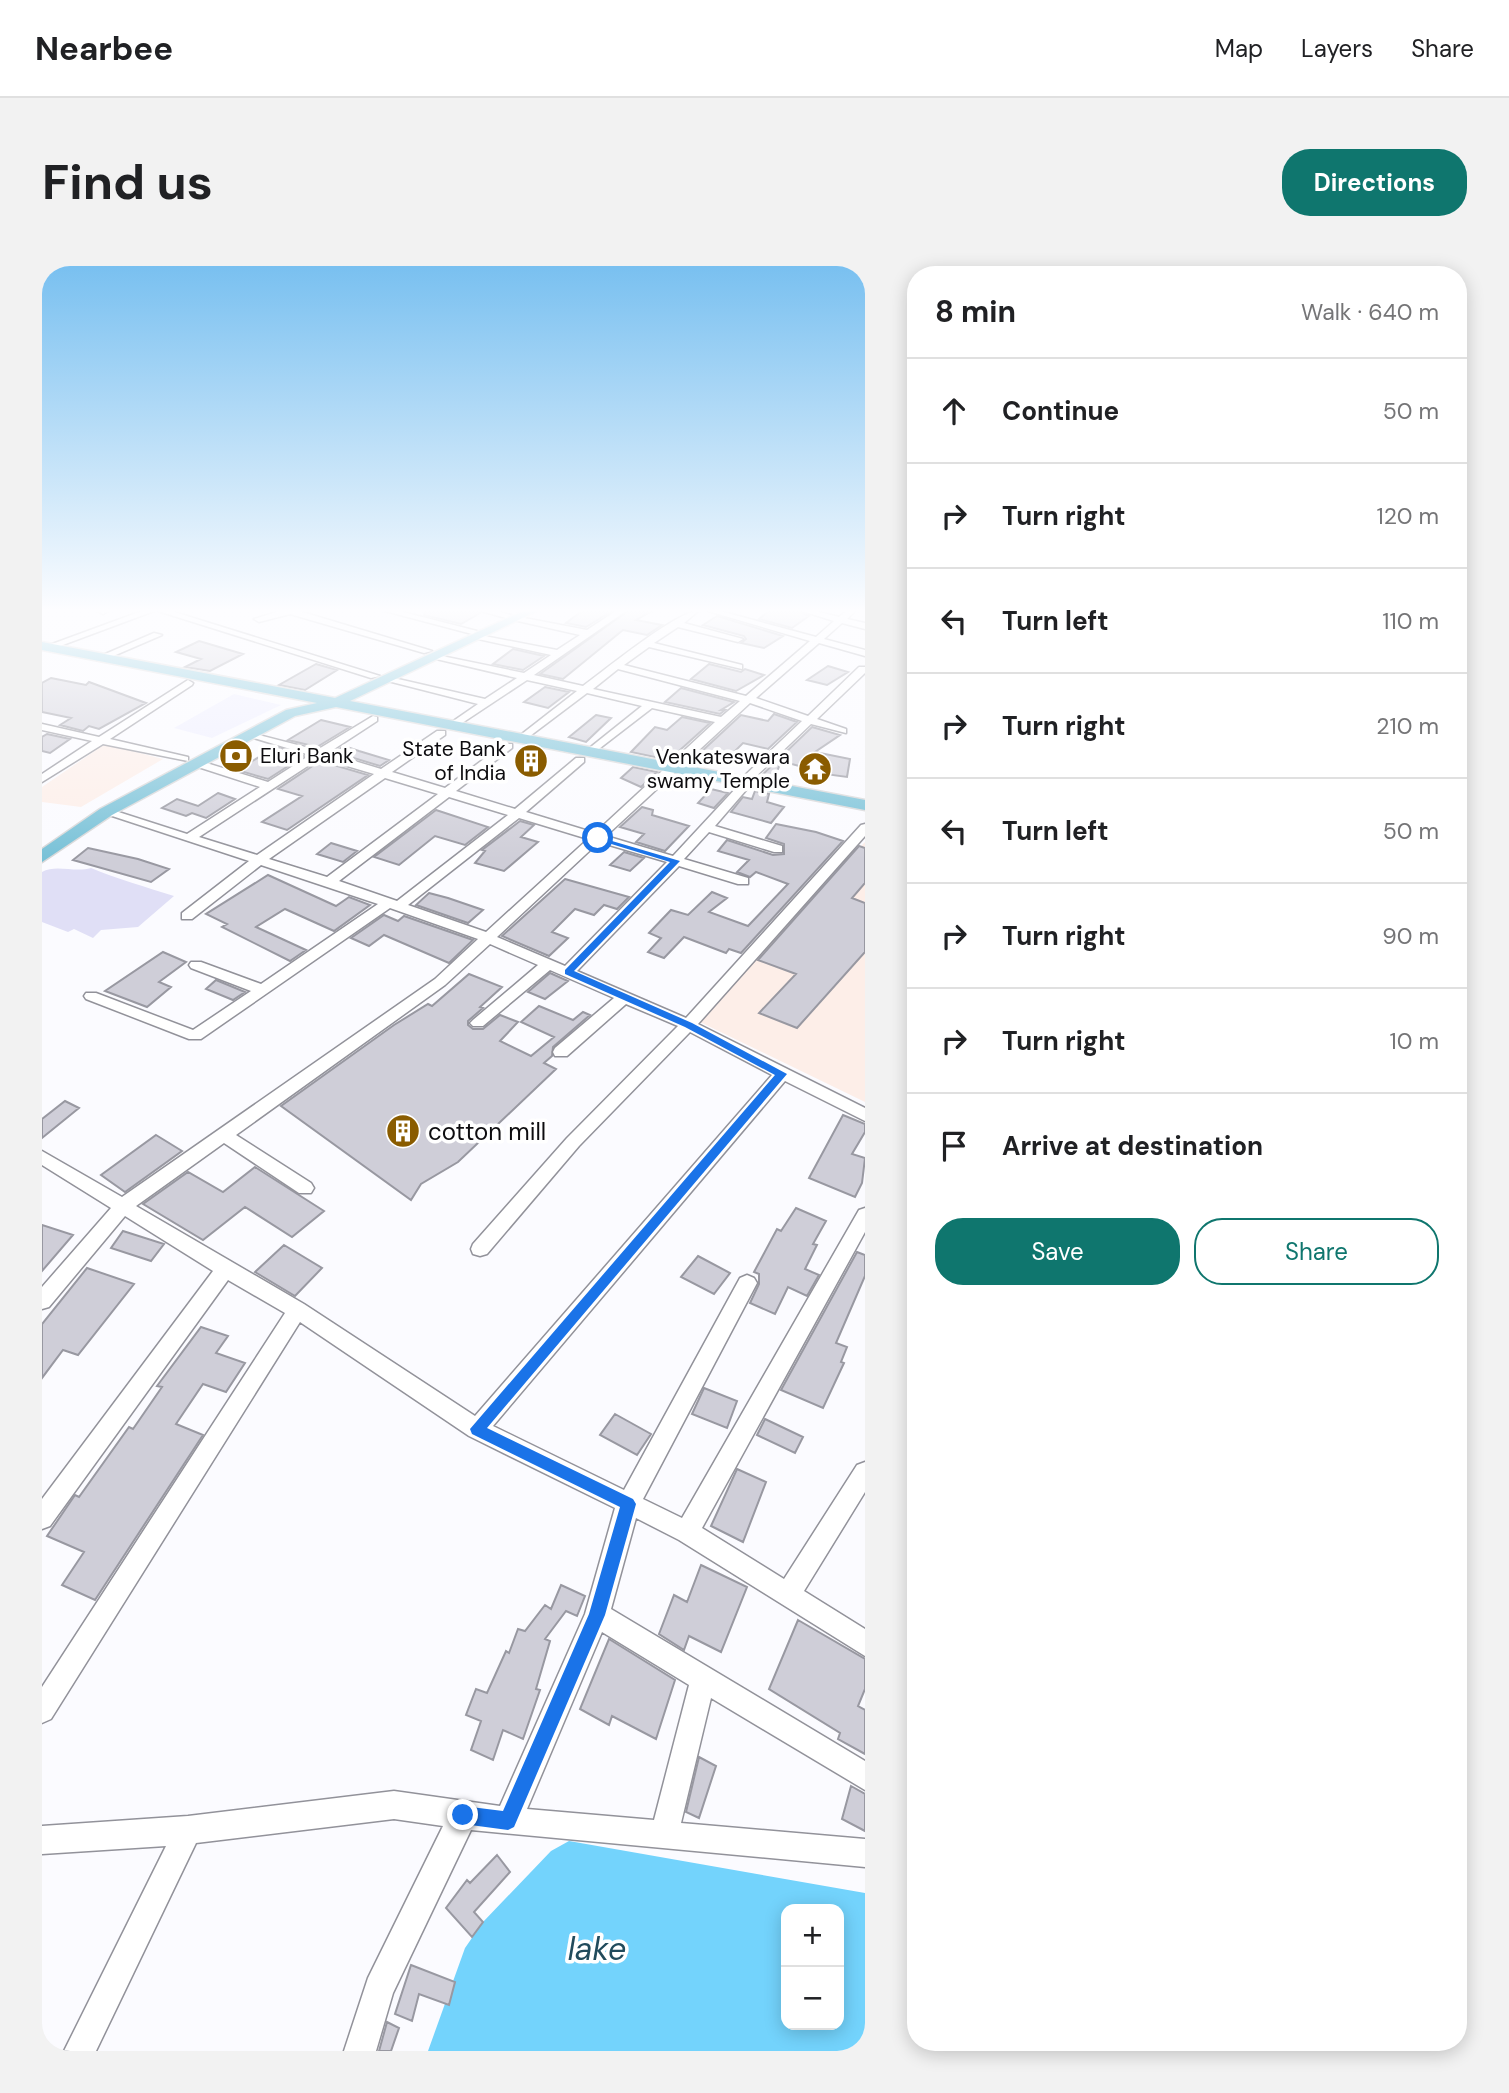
<!DOCTYPE html>
<meta charset="utf-8">
<style>
body{margin:0;font-family:"DM Sans",sans-serif;background:#f2f2f2;color:#202124}
.controls{position:absolute;right:21px;bottom:21px;display:grid;overflow:hidden;border-radius:14px;box-shadow:0 4px 18px #0003}
.controls button{width:63px;height:63px;display:grid;place-items:center;padding:0;border:0;border-bottom:2px solid #e0e0e0;background:#fff;color:#202124;font:35px sans-serif}
.stop{position:absolute;width:21px;height:21px;margin:-16px;border:5px solid #1a73e8;border-radius:50%;background:#fff}
.stop.end{background:#1a73e8;border-color:#fff;box-shadow:0 2px 7px #0008}
.list{margin:0;padding:0;list-style:none}
h2{display:flex;justify-content:space-between;align-items:center;height:91px;margin:0;padding:0 28px;font-size:30px}
h2 small{font-size:23px;font-weight:400;color:#757577}
.list li{display:grid;grid-template-columns:46px 1fr auto;gap:21px;align-items:center;box-sizing:border-box;height:105px;padding:0 28px;border-top:2px solid #e0e0e0}
.list b{display:block;font-size:26px;white-space:nowrap}
.list em{font-size:23px;font-style:normal;color:#757577}
.actions{display:flex;gap:14px;padding:21px 28px}
.actions a{flex:1;padding:16px 0;border:2px solid #0f766e;border-radius:28px;text-align:center;font-size:24px;color:#0f766e}
.actions .main{background:#0f766e;color:#fff}
.icon{flex:none;width:38px;height:38px;fill:none;stroke:currentColor;stroke-width:2;stroke-linecap:round;stroke-linejoin:round}
.map{position:relative;flex:none;width:823px;height:1785px;overflow:hidden;border-radius:28px}
header{display:flex;align-items:center;gap:42px;box-sizing:border-box;height:98px;padding:0 35px;background:#fff;border-bottom:2px solid #e0e0e0}
header strong{font-size:33px}
nav{display:flex;gap:38px;margin-inline-start:auto;font-size:24px}
.intro{display:flex;align-items:center;justify-content:space-between;box-sizing:border-box;height:168px;padding:0 42px}
h1{margin:0;font-size:49px}
.button{padding:18px 32px;border-radius:28px;background:#0f766e;color:#fff;font-size:24px;font-weight:700}
main{display:flex;gap:42px;padding:0 42px}
aside{flex:1;background:#fff;border-radius:28px;box-shadow:0 4px 18px #0003}
.map>svg:first-child{display:block}
.commercial{fill:#fdeee8}
.built{fill:#eef}
.green{fill:#e0dff6}
.water{fill:#73d3fc;fill-rule:evenodd}
.building{fill:#cfced8;stroke:#9898a1;stroke-width:2}
.lines{fill:none;stroke-linecap:round;stroke-linejoin:round}
.minor-casing{stroke:#92929a;stroke-width:3}
.major-casing{stroke:#d8d8d9;stroke-width:3}
.minor{fill:#fff;fill-rule:evenodd}
.major{fill:#78c1d7;fill-rule:evenodd}
.route{fill:#1a73e8}
.labels{text-anchor:middle;dominant-baseline:central;stroke-width:7;stroke-linejoin:round;paint-order:stroke}
.far-poi-label{font-size:21px;fill:#0d0c0f;stroke:#fff;text-anchor:end}
.poi-label{font-size:24px;fill:#0d0c0f;stroke:#fff;text-anchor:start}
.near-water-label{font-size:32px;font-style:italic;fill:#214b5c;stroke:#fff}
</style>
<header>
<strong>Nearbee</strong>
<nav><a>Map</a><a>Layers</a><a>Share</a></nav>
</header>
<div class="intro"><h1>Find us</h1><a class="button">Directions</a></div>
<main>
<div class="map">
<svg width="823" height="1785" viewBox="0 0 823 1785">
<rect width="100%" height="100%" fill="#fbfbff"/>
<!-- commercial -->
<path class="commercial" d="M63,478L121,493L39,541L0,536V521Z
M823,576V836L658,756L733,670Z"/>
<!-- built -->
<path class="built" d="M192,428L239,439L170,472L132,462Z"/>
<!-- green -->
<path class="green" d="M49,602C75,613 104,621 132,630L96,661L59,664L51,672L32,663L26,666L0,656V606C14,598 33,607 49,602Z"/>
<!-- water -->
<path class="water" d="M527,1575L823,1627V1785H386L423,1682L441,1656L509,1585ZM744,1643H797V1759H744Z"/>
<!-- building -->
<path class="building" d="M383,345H436L438,347L419,358L382,349Z
M540,345H570L544,361L524,357Z
M586,345H610L594,354L620,359L605,369L581,364L521,413L498,408Z
M727,345H757L767,350L750,362L717,353Z
M675,350L741,370L722,382L699,377L704,373L702,370L661,359Z
M157,375L201,388L168,405L143,401L159,393L134,386Z
M471,383L502,390L481,404L451,398Z
M274,398L295,404L263,424L237,419Z
M667,398L699,406L703,403L722,409L694,425L649,413Z
M786,400L806,406L785,419L765,414Z
M9,412L44,419L47,416L104,437L57,463L47,460L41,465L18,459L29,452L0,446V417Z
M503,421L527,426L506,442L482,436Z
M639,422L692,436L679,444H683L678,448L623,436Z
M732,448L755,456L726,483L701,477L685,493L658,487L699,449L726,455Z
M554,449L569,452L544,476L527,471Z
M640,451L668,457L627,494L589,486L613,461L625,464Z
M279,454L308,461L275,481L246,474Z
M770,461L798,469L773,486L808,493L805,511L768,506V503L739,495L732,514L718,511Z
M5,468L28,473L8,487L0,485V471Z
M302,480L317,485L347,494L338,500L292,486Z
M234,481L262,490L226,513L195,504Z
M278,495L326,509L245,564L220,556L260,530L236,523Z
M591,501L615,506L599,521L579,512Z
M669,523L686,527L672,542L656,537Z
M713,525L727,528L725,536L742,541L729,557L689,546L701,531L710,533Z
M176,527L193,533L164,552L150,547L144,550L120,542L135,533L156,540Z
M600,541L611,544L610,549L647,560L623,585L594,576L602,568L578,561Z
M394,544L446,561L423,579L393,570L357,599L332,591Z
M478,555L492,559L479,571L496,576L462,605L433,597L443,585L440,584Z
M734,558L774,566L801,575L699,687L687,683L684,687L642,671L622,692L606,686L619,672L607,667L629,644L646,649L670,626L685,632L667,646L706,660L746,618L714,606L708,611L695,606L707,594L676,585L685,574L731,589L742,588V578L724,572Z
M289,577L315,585L301,596L275,588Z
M817,580L823,582V617L810,632L823,637V686L755,762L717,747L754,708L716,694Z
M46,582L96,593L127,603L109,616L31,594Z
M582,586L602,592L588,605L568,599Z
M226,609L294,640L307,631L328,639L292,665L243,643L214,661L264,684L248,695L180,661L185,658L164,648Z
M523,613L587,631L575,643L562,639L552,649L533,643L510,666L526,672L507,690L460,670Z
M387,627L406,632L441,644L426,657L374,639Z
M342,649L356,655L362,650L431,674L407,697L342,669L327,680L309,672Z
M121,686L144,696L117,716L129,721L105,741L63,725Z
M508,707L526,715L503,733L486,726Z
M427,708L460,721L438,741L441,742L426,755V759L431,763H441L458,749L476,756L458,775L489,790L512,771L479,756L497,740L531,754L541,746L548,749L511,781L510,790L502,797L514,803L416,896L379,918L369,934L239,840L352,759L386,738L390,740Z
M174,714L203,726L191,734L164,723Z
M23,835L37,842L0,872V853Z
M801,849L823,858V866L810,888L823,892L820,917L813,931L767,912Z
M114,869L140,885L83,926L59,909Z
M213,901L282,945L250,971L203,941L161,974L101,938L146,906L181,926Z
M754,942L784,955L771,978L775,979L763,1003L777,1009L765,1030L746,1021L733,1048L708,1037L717,1018V1008L712,1006L735,963L739,965Z
M0,959L31,969L0,1005Z
M81,965L122,978L109,995L69,982Z
M242,979L280,1002L253,1030L213,1006Z
M815,986L823,989V1010L794,1077L805,1081L799,1096L802,1097L781,1142L739,1124Z
M656,990L688,1007L672,1028L639,1011Z
M45,1002L92,1018L36,1089L21,1084L0,1112V1058Z
M159,1061L186,1070L174,1087L203,1097L184,1126L161,1118L134,1158L161,1169L53,1334L20,1319L42,1286L5,1270L33,1229L37,1231L87,1161L91,1163L120,1121L115,1120Z
M662,1122L695,1135L685,1162L650,1148Z
M573,1148L609,1168L595,1189L558,1169Z
M723,1153L761,1171L753,1187L715,1169Z
M695,1203L724,1216L701,1276L669,1260Z
M659,1299L705,1321L679,1386L647,1370L642,1384L617,1368L632,1329L645,1336Z
M519,1319L543,1330L535,1350L524,1345L503,1373L508,1375L494,1423L498,1424L481,1473L461,1464L451,1494L429,1484L439,1455L424,1449L434,1423L445,1427L464,1385L467,1387L476,1363L483,1365L503,1339L509,1343Z
M756,1354L823,1393V1423L816,1440L823,1444V1488L796,1473L798,1467L727,1423Z
M567,1373L633,1414L614,1473L570,1450L567,1459L538,1443Z
M657,1491L674,1500L657,1552L644,1546Z
M809,1520L823,1528V1565L800,1553Z
M455,1589L468,1606L432,1646L441,1656L430,1671L404,1642L425,1614L428,1617Z
M369,1699L413,1716L407,1739L377,1728L370,1755L353,1748Z
M345,1756L357,1762L349,1785H337Z"/>
<g class="lines">
<!-- minor casing -->
<g class="minor-casing">
<path id="minor" d="M55,345H66L61,348Z
M100,345H112L10,383L2,381Z
M116,345H129L338,410L329,412Z
M238,345H257L390,385L382,387L248,348L217,356L212,353Z
M343,345H357L435,365L430,368Z
M439,345H455L469,349L464,352Z
M574,345H584L492,409L541,420C563,404 635,345 656,345L642,357L701,373L696,376L636,361L612,377L700,399V403L607,381L582,399L704,430L768,375L666,345H678L774,371L792,355L760,345H773L797,351L804,345H813L805,353L823,357V363L800,357L782,373L823,384V390L777,377L714,432L766,450L817,401H823V407L775,453L804,463V467L769,458L706,518H698V514L760,455L708,437L564,570L631,590L695,521L699,519L705,523L673,560L740,580V586H732L667,566L642,593L706,612V618H696L637,600L535,705L644,752L819,559L823,558V570L656,758L823,842V855L743,815L451,1160L582,1224L698,1012L705,1009L712,1012L715,1017L601,1233L640,1252L817,944L823,942V966L660,1262L742,1313L815,1199L823,1196V1226L762,1325L823,1363V1390L637,1274L594,1252L569,1343L823,1495V1524L669,1432L639,1557L823,1573V1601L429,1564L351,1727L334,1785H302L326,1712L401,1560L352,1553L154,1577L54,1785H22L124,1580L0,1588V1560L146,1550L352,1525L458,1540L543,1348L573,1242L427,1170L258,1056L9,1453L0,1457V1421L243,1047L186,1014L8,1260L0,1263V1233L171,1005L83,950L7,1041L0,1043V1021L69,942L0,899V885L80,931L393,713L436,673L348,642L159,773H147L44,733L42,730L44,727H54L151,764L209,725L149,702L147,699L149,696H159L219,718L336,638L219,599L150,653H140V647L207,595L58,546L64,542L145,568L218,521L150,499V495H158L226,516L268,489L205,470V466L275,484L331,450L335,451V455L286,487L339,503L395,465H403V469L350,506L403,522L462,478H470V482L414,525L473,543L534,492H542V496L484,546L553,567L673,456L610,442L549,489L543,486L545,484L600,440L545,427L480,476L476,475V471L535,425L485,414L411,463L407,462V458L436,438L338,413L343,410L443,433L475,412L390,392V388L482,407L509,389L427,371L432,368L515,384L538,369L467,353L472,350L545,364ZM576,403L698,435L679,451L551,423ZM278,492L332,508L215,589L157,571ZM343,512L396,528L285,611L227,593ZM407,531L466,549L355,635L297,615ZM477,552L546,573L444,666L366,639ZM557,576L625,596L523,700L455,671ZM448,678L496,699L431,754L428,757L431,760H441L508,704L572,732L513,782L511,786L513,790H525L584,738L636,760L525,872L431,978L429,983L431,988L438,990L445,988L537,880L648,766L730,809L433,1150L262,1038L94,940L182,877L257,927H269L272,922L269,917L194,869L403,719ZM560,1366L647,1419L612,1554L485,1543Z
M112,367L120,369L62,394L54,392Z
M146,414L151,417L150,419L68,473L146,491V495L61,478L0,516V508L50,475L0,464V458L57,471Z"/>
</g>
<!-- major casing -->
<g class="major-casing">
<path id="major" d="M481,345H495L308,435L823,534V544L294,441L253,450L70,549L0,596V583L58,543L244,444L275,437L0,384V376L293,432Z"/>
</g>
<!-- minor -->
<use href="#minor" class="minor"/>
<!-- major -->
<use href="#major" class="major"/>
</g>
<!-- sky -->
<linearGradient id="sky" x2="0" y2="1"><stop stop-color="#79c0f0"/><stop offset="0.58" stop-color="#fdfdff"/><stop offset="1" stop-color="#fdfdff" stop-opacity="0"/></linearGradient>
<rect width="823" height="594" fill="url(#sky)"/>
<!-- route -->
<path class="route" d="M553,570L638,595L532,705L650,757L745,808L445,1162L591,1233L594,1238L563,1349L472,1561L466,1564L421,1558L415,1555L412,1549L415,1543L421,1540L461,1545L547,1348L578,1241L430,1168L428,1163L733,809L643,761L523,708V704L628,596L553,573Z"/>
<!-- icons -->
<defs>
<g id="bank-disc" transform="scale(1.75)"><circle r="9.5" fill="#8a5c00" stroke="#fff"/><path d="M-6-4H6V4H-6ZM0-2.3a2.3 2.3 0 1 0 0 4.6a2.3 2.3 0 1 0 0-4.6Z" fill="#fff"/></g>
<g id="building-disc" transform="scale(1.75)"><circle r="9.5" fill="#8a5c00" stroke="#fff"/><path d="M-4-6H4V6H1V3H-1V6H-4ZM-2.5-4.3h1.7v1.8h-1.7ZM.8-4.3h1.7v1.8H.8ZM-2.5-1h1.7V.8h-1.7ZM.8-1h1.7V.8H.8Z" fill="#fff"/></g>
<g id="temple-disc" transform="scale(1.75)"><circle r="9.5" fill="#8a5c00" stroke="#fff"/><path d="M0-6L5-2H3V0L6.5 2.5H4V6H1.5V3h-3V6H-4V2.5H-6.5L-3 0V-2H-5Z" fill="#fff"/></g>
</defs>
<g fill-rule="evenodd">
<use href="#bank-disc" x="194" y="490"/>
<use href="#building-disc" x="489" y="495"/>
<use href="#temple-disc" x="773" y="503"/>
<use href="#building-disc" x="361" y="865"/>
</g>
<g class="labels">
<!-- far-poi labels -->
<g class="far-poi-label">
<text x="464" y="483">State Bank<tspan x="464" dy="24">of India</tspan></text>
<text x="218" y="490" text-anchor="start">Eluri Bank</text>
<text x="748" y="491">Venkateswara<tspan x="748" dy="24">swamy Temple</tspan></text>
</g>
<!-- poi labels -->
<g class="poi-label">
<text x="386" y="865">cotton mill</text>
</g>
<!-- near-water labels -->
<g class="near-water-label">
<text x="555" y="1683">lake</text>
</g>
</g>
</svg>
<div class="controls">
<button>+</button>
<button>−</button>
</div>
<div class="stop" style="left:556px;top:572px"></div>
<div class="stop end" style="left:421px;top:1549px"></div>
</div>
<aside>
<h2>8 min<small>Walk · 640 m</small></h2>
<ul class="list">
<li><svg class="icon" aria-label="ahead" viewBox="0 0 24 24"><path d="M12 20V5M6 11l6-6 6 6"/></svg><div><b>Continue</b></div><em>50 m</em></li>
<li><svg class="icon" aria-label="right" viewBox="0 0 24 24"><path d="M7 20v-9h11M14 6l5 5-5 5"/></svg><div><b>Turn right</b></div><em>120 m</em></li>
<li><svg class="icon" aria-label="left" viewBox="0 0 24 24"><path d="M17 20v-9H6M10 6l-5 5 5 5"/></svg><div><b>Turn left</b></div><em>110 m</em></li>
<li><svg class="icon" aria-label="right" viewBox="0 0 24 24"><path d="M7 20v-9h11M14 6l5 5-5 5"/></svg><div><b>Turn right</b></div><em>210 m</em></li>
<li><svg class="icon" aria-label="left" viewBox="0 0 24 24"><path d="M17 20v-9H6M10 6l-5 5 5 5"/></svg><div><b>Turn left</b></div><em>50 m</em></li>
<li><svg class="icon" aria-label="right" viewBox="0 0 24 24"><path d="M7 20v-9h11M14 6l5 5-5 5"/></svg><div><b>Turn right</b></div><em>90 m</em></li>
<li><svg class="icon" aria-label="right" viewBox="0 0 24 24"><path d="M7 20v-9h11M14 6l5 5-5 5"/></svg><div><b>Turn right</b></div><em>10 m</em></li>
<li><svg class="icon" aria-label="arrive" viewBox="0 0 24 24"><path d="M6 21V4h12l-3 4 3 4H6"/></svg><div><b>Arrive at destination</b></div></li>
</ul>
<div class="actions"><a class="main">Save</a><a>Share</a></div>
</aside>
</main>
